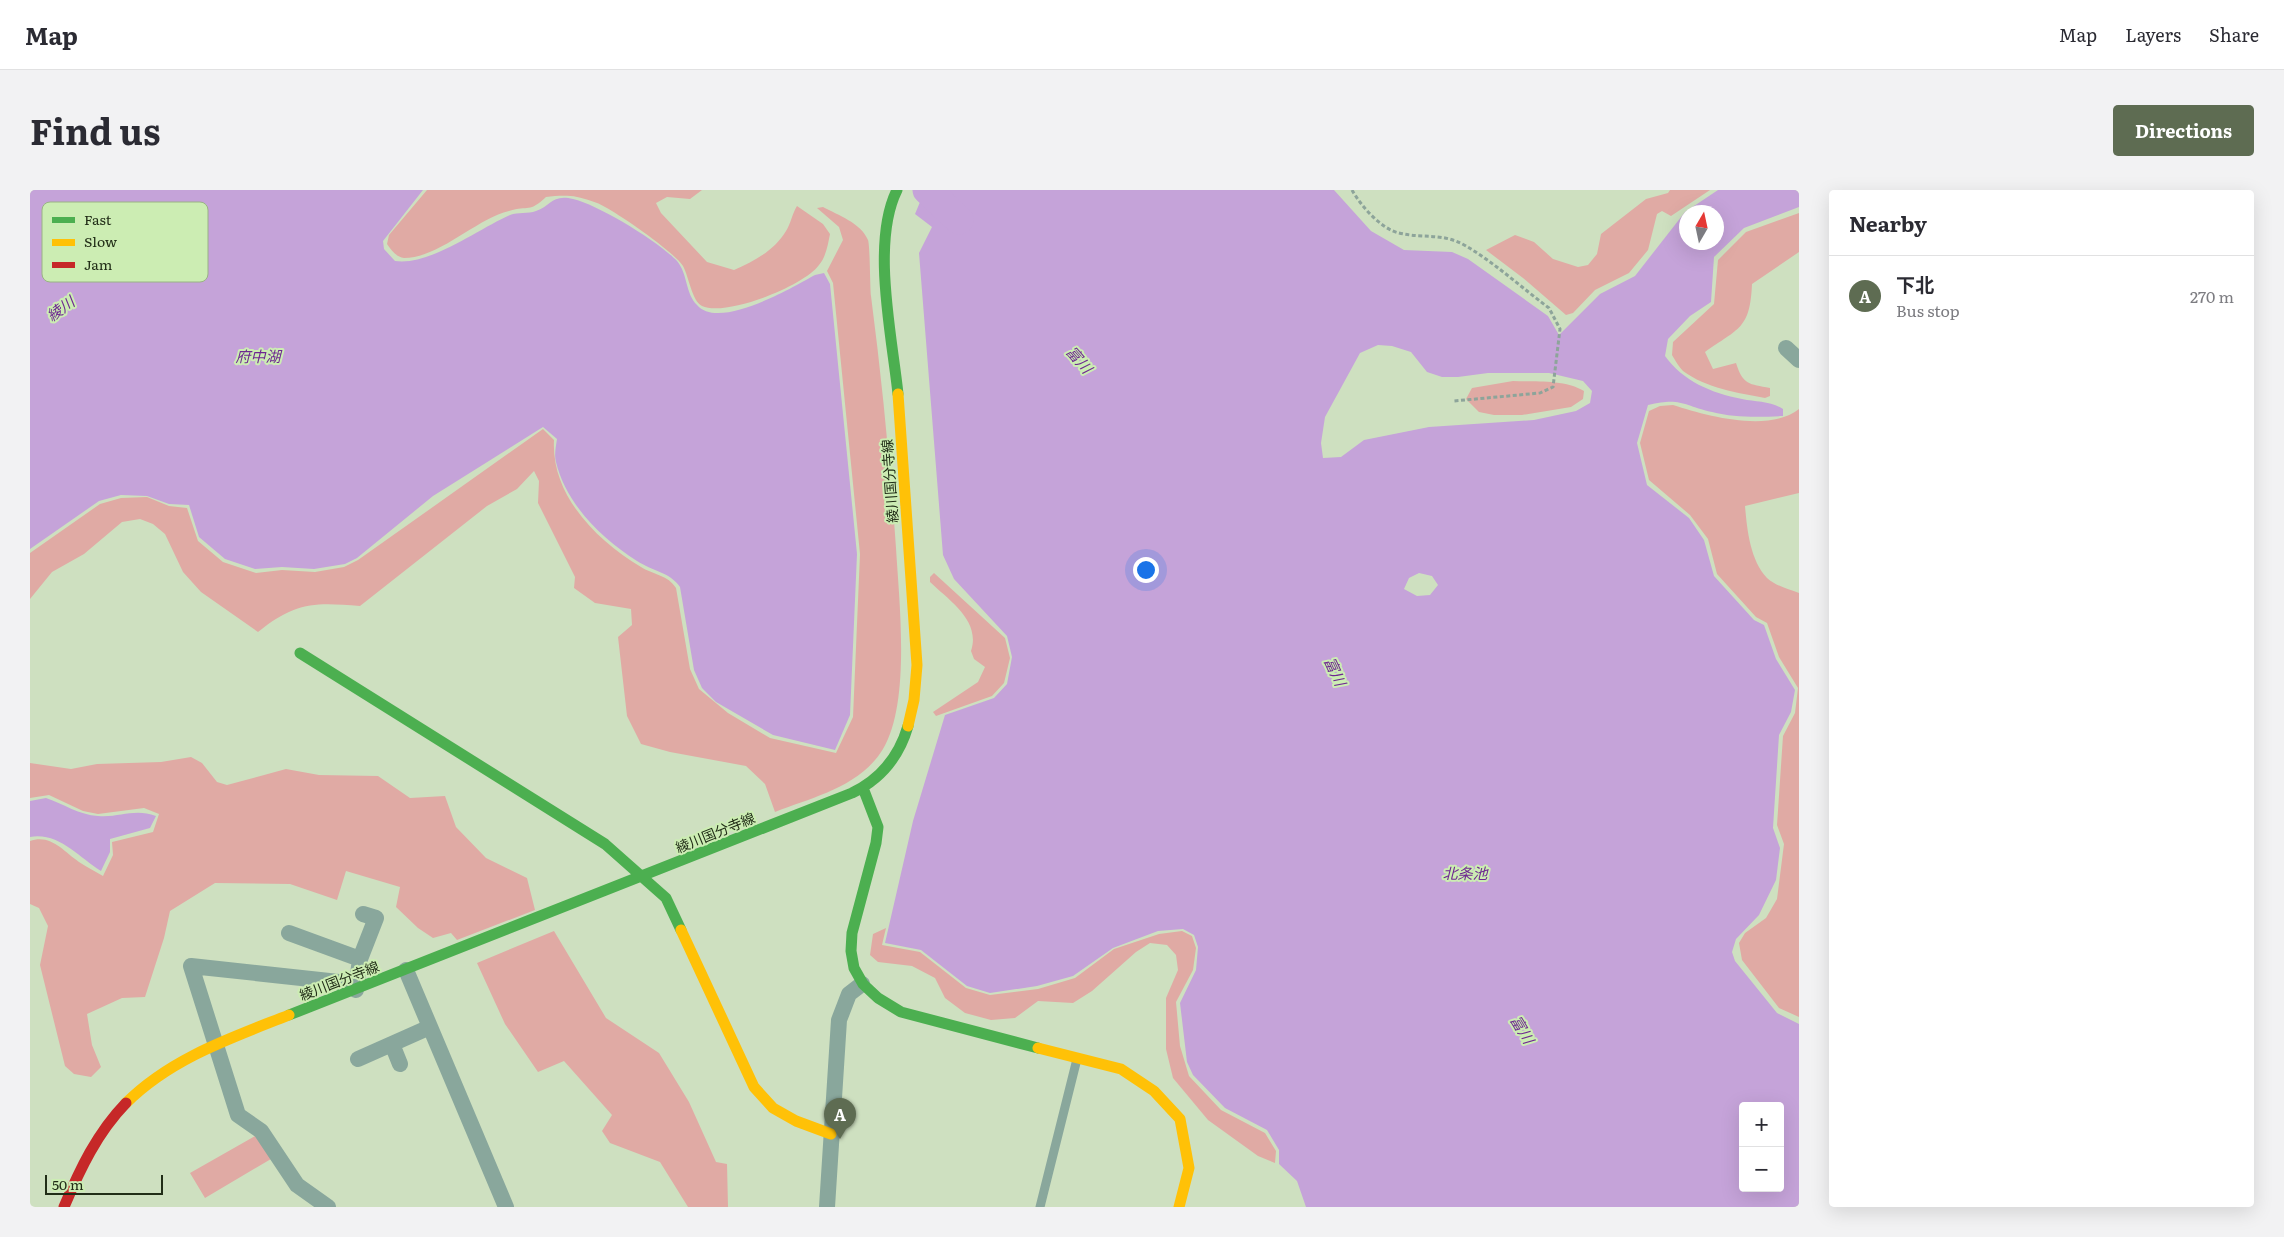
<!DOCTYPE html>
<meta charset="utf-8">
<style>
body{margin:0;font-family:Literata,"Noto Sans JP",serif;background:#f2f2f3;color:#2b2b33}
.controls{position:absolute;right:15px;bottom:15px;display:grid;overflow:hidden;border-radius:5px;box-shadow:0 5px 20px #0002}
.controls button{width:45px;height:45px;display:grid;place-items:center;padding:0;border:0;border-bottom:1px solid #e1e1e2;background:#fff;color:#2b2b33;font:25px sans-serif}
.compass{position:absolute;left:1649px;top:15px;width:45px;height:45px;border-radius:50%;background:#fff;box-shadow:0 5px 20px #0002;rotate:9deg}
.scale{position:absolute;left:15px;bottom:12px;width:118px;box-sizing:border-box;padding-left:5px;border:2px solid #212d17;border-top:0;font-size:14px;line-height:18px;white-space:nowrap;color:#212d17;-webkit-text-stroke:4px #ccedb3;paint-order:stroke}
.you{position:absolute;left:1115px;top:379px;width:18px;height:18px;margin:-12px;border:4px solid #fff;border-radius:50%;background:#1a73e8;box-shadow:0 0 0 8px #1a73e833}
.badge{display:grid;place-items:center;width:32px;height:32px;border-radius:50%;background:#5e6c52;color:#fff;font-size:16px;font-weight:700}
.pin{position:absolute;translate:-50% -41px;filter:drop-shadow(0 1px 2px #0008)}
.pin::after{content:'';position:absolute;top:26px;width:18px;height:15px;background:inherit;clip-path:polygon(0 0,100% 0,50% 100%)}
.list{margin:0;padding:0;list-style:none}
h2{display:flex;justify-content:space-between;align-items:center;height:65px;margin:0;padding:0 20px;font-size:21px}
h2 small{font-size:16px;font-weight:400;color:#7c7c81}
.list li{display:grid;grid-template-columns:32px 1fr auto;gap:15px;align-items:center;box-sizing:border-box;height:80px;padding:0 20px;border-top:1px solid #e1e1e2}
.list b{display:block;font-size:19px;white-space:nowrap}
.list p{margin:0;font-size:16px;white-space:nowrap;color:#7c7c81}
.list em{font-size:16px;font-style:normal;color:#7c7c81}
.map{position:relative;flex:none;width:1769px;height:1017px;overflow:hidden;border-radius:5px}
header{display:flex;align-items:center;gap:30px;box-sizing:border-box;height:70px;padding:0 25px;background:#fff;border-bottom:1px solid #e1e1e2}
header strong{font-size:24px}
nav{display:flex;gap:28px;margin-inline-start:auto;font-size:18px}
.intro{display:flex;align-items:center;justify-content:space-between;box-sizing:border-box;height:120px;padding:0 30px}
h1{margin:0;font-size:35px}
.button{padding:12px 22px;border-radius:5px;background:#5e6c52;color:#fff;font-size:18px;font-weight:700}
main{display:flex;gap:30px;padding:0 30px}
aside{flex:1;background:#fff;border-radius:5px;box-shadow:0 5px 20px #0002}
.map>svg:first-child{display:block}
.forest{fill:#e0aaa4}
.water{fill:#c5a3d9;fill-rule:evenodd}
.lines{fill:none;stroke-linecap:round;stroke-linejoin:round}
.river{stroke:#c5a3d9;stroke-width:29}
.path{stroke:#8da49a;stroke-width:3;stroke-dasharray:4 2.5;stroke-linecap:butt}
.lane{stroke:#89a79c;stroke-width:9}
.street{stroke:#89a79c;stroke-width:16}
.fast{stroke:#4caf50;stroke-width:11}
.slow{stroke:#ffc107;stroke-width:11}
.jam{stroke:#c62828;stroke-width:11}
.labels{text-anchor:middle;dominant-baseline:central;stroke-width:4;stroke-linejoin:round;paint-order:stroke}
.street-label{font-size:14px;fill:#212d17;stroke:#ccedb3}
.water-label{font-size:15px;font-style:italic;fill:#6e2791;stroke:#ccedb3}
.key{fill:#ccedb3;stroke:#99b384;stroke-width:1}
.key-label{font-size:14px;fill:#212d17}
</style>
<header>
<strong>Map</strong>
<nav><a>Map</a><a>Layers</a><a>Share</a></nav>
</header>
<div class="intro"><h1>Find us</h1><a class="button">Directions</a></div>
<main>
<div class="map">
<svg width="1769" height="1017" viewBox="0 0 1769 1017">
<rect width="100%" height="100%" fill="#cee0c0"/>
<!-- forest -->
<path class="forest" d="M397,0H672L660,9L637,7L626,13L631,23L677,72L704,80C724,71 744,61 756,41C761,33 762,24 767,16L793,34L800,44C798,54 796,67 789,75C774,96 696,127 672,116C662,111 659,87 653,76C644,62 592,26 575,17C567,12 556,9 547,7C537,5 526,6 516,7C499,23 499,15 479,21C446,29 409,68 374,68C366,67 361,60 357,54L359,45Z
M1640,0H1680L1641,26L1632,21L1627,24L1618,60L1599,83L1565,100L1543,123L1536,125L1493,88L1456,60L1485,45L1504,52L1523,69L1548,77L1558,75L1567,64L1571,44L1616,9L1638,3Z
M793,17C808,25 831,33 838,50C840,55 840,96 841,106C852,190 860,273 866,358C869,411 881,512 853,559C830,597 783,607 745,622L735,594L716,576L640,562L611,554L597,526L588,447L602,435L601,419L565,413L544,398L545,387L508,313L509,291L504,281L487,299L457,316L330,416C284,412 265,412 228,442L171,402L153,382L135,344L123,334L110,329L92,332L54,364L22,382L0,409V363L70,314L91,308L117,307L139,316L157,318L168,351L193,372L226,383L252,380L285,382L314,377L328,370L513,239L524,250C521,305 566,350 611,377C624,385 638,385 646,398L660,479L669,499L698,523L740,548L806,563L823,527L830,364L803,93L797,81L813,50L809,37L787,18Z
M1769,23V62L1722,94C1720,139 1709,138 1675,162L1683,179L1706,173C1713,195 1719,194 1740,198V206L1735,208C1708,203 1676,198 1653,181C1649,177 1645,170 1642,165L1643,152L1684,114L1688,70L1716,42Z
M1483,191C1506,192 1534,189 1554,201L1553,209L1541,217L1492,225H1464L1449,222L1436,209L1442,198Z
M1643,215C1677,226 1739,243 1769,219V303L1715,316C1717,339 1720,370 1737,388C1746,396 1758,399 1769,403V827L1749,818L1712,770L1709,753L1715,743L1736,728L1747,709L1754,654L1747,635L1753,546L1765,523L1768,498L1749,467L1737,433L1726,427L1687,384L1678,349L1660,325L1619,290L1610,253L1619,221L1630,216Z
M904,383L975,448L980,468L974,493L962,506L906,526L903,522L948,492L955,477L944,469L941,461C951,431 920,411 900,392V387Z
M161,567L172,573L187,592L197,595L256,579L289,585L348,586L380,608L415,606L426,637L456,668L497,688L505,720L427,750L421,743L403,748L388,738L366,717L370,697L316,681L307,710L260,694L185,693L140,721L134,748L115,807L92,808L57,824L62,855L71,877L61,887L44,884L35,876L10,775L18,736L9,718L0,714V651C21,644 33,661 49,672C56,677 65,681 73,686L83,665L82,652L123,642L129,624L114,618L68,624L53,621L19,605L0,608V573L41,579L67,574L131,572Z
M856,738L852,755L890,762L936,798L960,805L1008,799L1045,788L1084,759L1129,744L1152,741L1162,746L1166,758L1163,780L1146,812L1150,856L1159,886L1191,920L1235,943L1246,961L1245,973L1228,966L1178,930L1143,888L1136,859V808L1148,780L1146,765L1137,755L1120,753L1106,762L1062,801L1043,813L1008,811L985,828L961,830L935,823L915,808L905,788L882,776L848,772L840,765L843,744Z
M524,741L576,828L629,863L659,912L686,972L697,974L698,1017H658L630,972L580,953L572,941L582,925L534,871L508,882L475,834L447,773Z
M227,945L241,969L175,1008L160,983Z"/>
<!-- water -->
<path class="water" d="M0,0H393L353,51L354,59L365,71C400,76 448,39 480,25C488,22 498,24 506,21C521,16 522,4 543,9C569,15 629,52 647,71C658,84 655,103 667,115C689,141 763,97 785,85L794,83L800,94L827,364L820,525L805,560L743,545L686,512L672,498L664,480L650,397C640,382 622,381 607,371C572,349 536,314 526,272C524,265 526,256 527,249L513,237L403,306L327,368L315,374L284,379L252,377L225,379L195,369L169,347L159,315L139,314L117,306L91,305L69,311L0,359Z
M906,0H1304L1341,41L1374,60L1422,62L1438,69L1518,126L1529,145L1570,104L1605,86L1655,22L1688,0H1769V17L1714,38L1684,67L1681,112L1660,126L1638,149L1635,166C1653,191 1681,203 1712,209C1726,212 1741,211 1753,219V226C1730,227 1705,228 1682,222C1652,215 1651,207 1618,215L1607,253L1617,295L1659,328L1674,350L1684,386L1724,430L1734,435L1746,469L1765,500L1761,522L1749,545L1743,638L1750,658L1746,690L1729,725L1706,749L1702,762L1705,771L1747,823L1769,834V1017H1276L1267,991L1249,974V960L1237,940L1195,918L1163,885L1157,872L1150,813L1166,780L1168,757L1164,745L1153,739L1128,741L1083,758L1043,786L1007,796L960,803L937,796L891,760L855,753L883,631L915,525L964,508L977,494L982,467L977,446L924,389L913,365L889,63L902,37L885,24L890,12ZM1686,22V52H1656V22ZM1348,155L1362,156L1381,162L1397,182L1412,187H1428L1458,183H1519L1553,191L1562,201L1560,213L1546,221L1504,230L1399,237L1334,250L1311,267L1293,268L1291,253L1295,227L1330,163ZM1389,383L1402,386L1408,395L1400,405L1387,406L1374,399L1379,388ZM1713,916H1750V998H1713Z
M16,608C34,614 49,625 68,626C89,628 104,618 126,626L120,638L80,649V662L71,681C48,667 29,642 0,647V611Z"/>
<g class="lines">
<!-- river -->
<path class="river" d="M897,0L929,30"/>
<!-- path -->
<path class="path" d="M1322,0C1331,16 1351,39 1369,43C1394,49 1412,42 1436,56C1465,73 1492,98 1519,118L1530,139L1523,197L1510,203L1424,211"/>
<!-- lane -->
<path class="lane" d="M1010,1017L1047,869"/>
<!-- street -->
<path class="street" d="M1756,158L1769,170
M259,743L330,769
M376,780L476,1017
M326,800L330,769L346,728L333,724
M362,854L370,874
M328,869L400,837
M298,1017L267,995L231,941L208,925L161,776L327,794
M797,1017L809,830L819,804L832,794"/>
<!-- fast -->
<path class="fast" d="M867,0C841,52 862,146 868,204
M270,463L575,654L636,708L651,740
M833,598L848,637L846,653L822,743L821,761L824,778L833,794L848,808L871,822L1008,858
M259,825L822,603C851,589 869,567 878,536"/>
<!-- slow -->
<path class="slow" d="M868,204L887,475L884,510L878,536
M651,740L724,897L743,918L766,931L801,944
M1008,858L1091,879L1124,901L1150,929L1159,978L1149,1017
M96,913C141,868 201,848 259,825"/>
<!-- jam -->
<path class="jam" d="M34,1017C50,979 67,943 96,913"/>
</g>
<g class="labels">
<!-- street labels -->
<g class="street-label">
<text transform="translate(859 291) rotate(-94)">綾川国分寺線</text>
<text transform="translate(685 642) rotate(-22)">綾川国分寺線</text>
<text transform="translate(309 790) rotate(-21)">綾川国分寺線</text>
</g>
<!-- water labels -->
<g class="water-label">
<text transform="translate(30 118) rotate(-36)">綾川</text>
<text x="228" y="165">府中湖</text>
<text transform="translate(1050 169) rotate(49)">富川</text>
<text transform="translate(1306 481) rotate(65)">富川</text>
<text x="1435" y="682">北条池</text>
<text transform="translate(1493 839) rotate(59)">富川</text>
</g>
</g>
<!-- legend -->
<rect x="12" y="12" width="166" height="80" rx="8" class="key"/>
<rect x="22" y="27" width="23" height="6" fill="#4caf50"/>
<rect x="22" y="49" width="23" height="7" fill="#ffc107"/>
<rect x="22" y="72" width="23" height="6" fill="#c62828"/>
<g class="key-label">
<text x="54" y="35">Fast</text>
<text x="54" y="57">Slow</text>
<text x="54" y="80">Jam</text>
</g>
</svg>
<div class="controls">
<button>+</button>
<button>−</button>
</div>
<svg class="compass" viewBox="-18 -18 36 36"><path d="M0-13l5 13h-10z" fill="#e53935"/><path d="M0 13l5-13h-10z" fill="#7c7c81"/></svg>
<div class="scale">50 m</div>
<div class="you"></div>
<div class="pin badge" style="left:810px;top:949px">A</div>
</div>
<aside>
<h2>Nearby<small></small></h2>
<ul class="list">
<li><span class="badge">A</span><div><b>下北</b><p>Bus stop</p></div><em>270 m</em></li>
</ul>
</aside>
</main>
